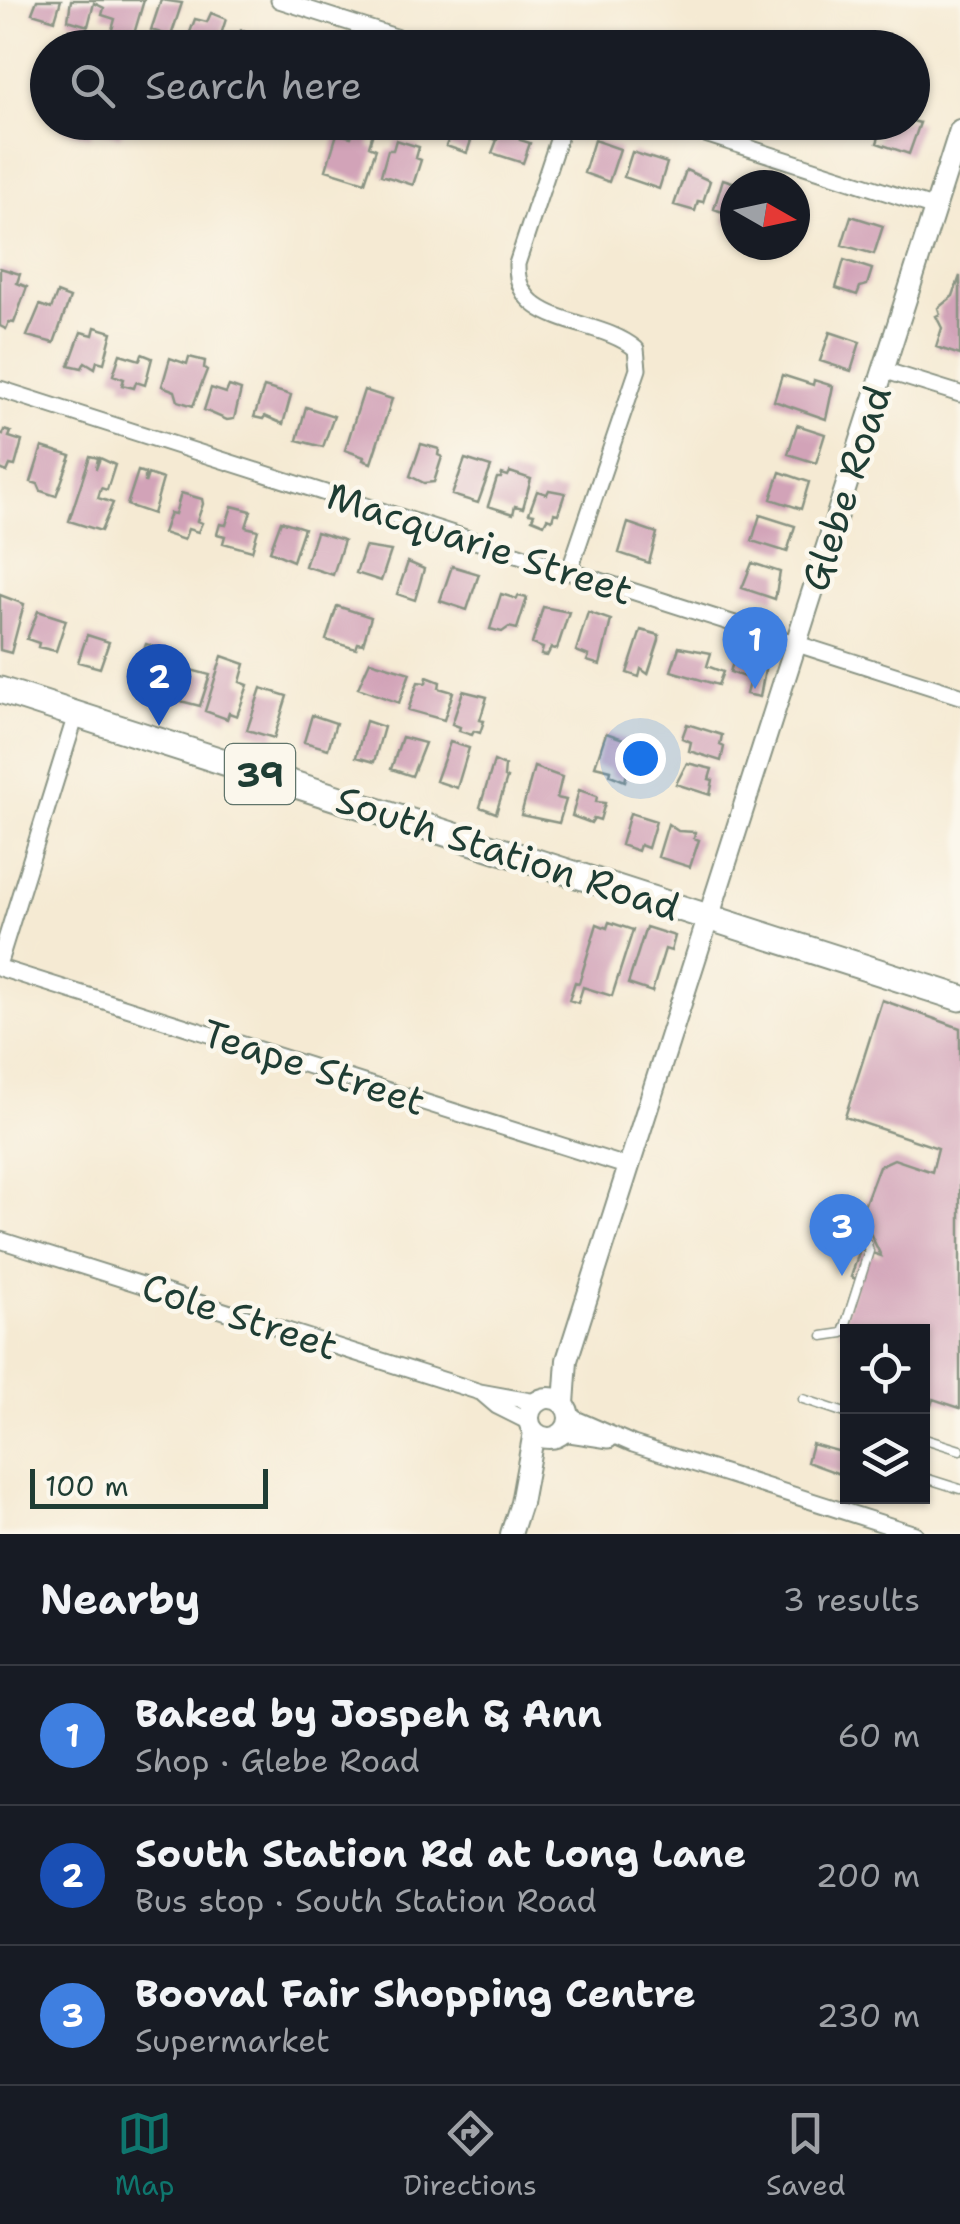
<!DOCTYPE html>
<meta charset="utf-8">
<style>
body{margin:0;font-family:"Shantell Sans",sans-serif;background:#242831;color:#f1f3f6}
.controls{position:absolute;right:30px;bottom:30px;display:grid;overflow:hidden;border-radius:0px;box-shadow:0 2px 8px #0004}
.controls button{width:90px;height:90px;display:grid;place-items:center;padding:0;border:0;border-bottom:2px solid #363941;background:#171b24;color:#f1f3f6;font:50px sans-serif}
.compass{position:absolute;left:720px;top:170px;width:90px;height:90px;border-radius:50%;background:#171b24;box-shadow:0 2px 8px #0004;rotate:99deg}
.scale{position:absolute;left:30px;bottom:25px;width:238px;box-sizing:border-box;padding-left:10px;border:5px solid #1f3d34;border-top:0;font-size:28px;line-height:35px;white-space:nowrap;color:#1f3d34;-webkit-text-stroke:8px #fbf7ec;paint-order:stroke}
.you{position:absolute;left:640px;top:758px;width:35px;height:35px;margin:-25px;border:8px solid #fff;border-radius:50%;background:#1a73e8;box-shadow:0 0 0 15px #1a73e833}
.badge{display:grid;place-items:center;width:65px;height:65px;border-radius:50%;background:#0f766e;color:#fff;font-size:32px;font-weight:700}
.pin{position:absolute;translate:-50% -82px;filter:drop-shadow(0 2px 5px #0008)}
.pin::after{content:'';position:absolute;top:52px;width:35px;height:30px;background:inherit;clip-path:polygon(0 0,100% 0,50% 100%)}
.list{margin:0;padding:0;list-style:none}
h2{display:flex;justify-content:space-between;align-items:center;height:130px;margin:0;padding:0 40px;font-size:42px}
h2 small{font-size:32px;font-weight:400;color:#9ea1a6}
.list li{display:grid;grid-template-columns:65px 1fr auto;gap:30px;align-items:center;box-sizing:border-box;height:140px;padding:0 40px;border-top:2px solid #363941}
.list b{display:block;font-size:38px;white-space:nowrap}
.list p{margin:0;font-size:32px;white-space:nowrap;color:#9ea1a6}
.list em{font-size:32px;font-style:normal;color:#9ea1a6}
.icon{flex:none;width:55px;height:55px;fill:none;stroke:currentColor;stroke-width:2;stroke-linecap:round;stroke-linejoin:round}
.map{position:relative;flex:none;width:960px;height:1534px;overflow:hidden}
.search{position:absolute;background:#171b24;box-shadow:0 2px 8px #0004;left:30px;right:30px;top:30px;height:110px;display:flex;align-items:center;gap:25px;box-sizing:border-box;padding:0 35px;border-radius:55px;color:#9ea1a6;font-size:38px}
.sheet{height:550px;background:#171b24}
nav{display:flex;justify-content:space-around;align-items:center;box-sizing:border-box;height:140px;border-top:2px solid #363941;background:#171b24;font-size:28px;color:#9ea1a6}
nav a{display:grid;justify-items:center;gap:5px}
nav .on{color:#0f766e}
.map>svg:first-child{display:block}
.building{fill:#d2a3b8}
.lines{fill:none;stroke-linecap:round;stroke-linejoin:round}
.service-casing{stroke:#8a9484;stroke-width:11}
.minor-casing{stroke:#8a9484;stroke-width:19}
.tertiary-casing{stroke:#8a9484;stroke-width:24}
.primary-casing{stroke:#8a9484;stroke-width:29}
.service{stroke:#fff;stroke-width:8}
.minor{stroke:#fff;stroke-width:15}
.tertiary{stroke:#fff;stroke-width:20}
.primary{stroke:#fff;stroke-width:25}
.labels{text-anchor:middle;dominant-baseline:central;stroke-width:9;stroke-linejoin:round;paint-order:stroke}
.shield{fill:#fbf7ec;stroke:#61756b;stroke-width:2.5}
.shield-label{font-size:35px;font-weight:bold;fill:#1f3d34}
.street-label{font-size:38px;fill:#1f3d34;stroke:#fbf7ec}
</style>
<div class="map">
<svg width="960" height="1534" viewBox="0 0 960 1534">
<rect width="100%" height="100%" fill="#fbf7ec"/>
<filter id="ink" filterUnits="userSpaceOnUse"><feTurbulence type="fractalNoise" baseFrequency=".01" numOctaves="2"/><feDisplacementMap in="SourceGraphic" scale="20" xChannelSelector="R" yChannelSelector="G"/><feConvolveMatrix kernelMatrix="1 2 1 2 8 2 1 2 1" color-interpolation-filters="sRGB"/></filter>
<filter id="wash" filterUnits="userSpaceOnUse"><feTurbulence type="fractalNoise" baseFrequency=".0048" numOctaves="4" result="noise"/><feDisplacementMap in="SourceGraphic" scale="40" xChannelSelector="R" yChannelSelector="G"/><feGaussianBlur stdDeviation="2.25" result="paint"/><feColorMatrix in="noise" values="0 0 0 0 0 0 0 0 0 0 0 0 0 0 0 0 0 1.4 0 .05"/><feComposite in="paint" operator="in"/></filter>
<g filter="url(#wash)">
<rect width="100%" height="100%" fill="#f5ead3"/>
<g id="blocks">
<!-- building -->
<path class="building" d="M37,0H61L55,20L32,13Z
M71,0H144L131,44L110,37L115,19L102,15L104,8L94,3L88,26L68,20Z
M161,0L182,3L171,36L151,30Z
M211,13L226,19L218,44L189,35L195,19L207,22Z
M241,30L265,36L262,48H236Z
M912,121L920,123L909,154L877,143L880,134L869,131L873,122Z
M63,122H125L120,137L93,128L90,137L61,128Z
M356,122L375,126L369,146L376,149L365,182L326,170L337,134L351,137Z
M400,122H427L428,125L425,136L399,127Z
M434,122H477L467,153L446,146L453,129Z
M496,122H526L520,140L530,143L523,163L492,153L497,140L491,138Z
M396,140L419,147L416,158L421,160L413,185L381,175L388,150H393Z
M594,140L620,149L609,182L584,173Z
M632,152L667,163L659,189L624,177Z
M686,170L710,181L703,202L698,201L695,211L674,205Z
M723,179L735,183V225L725,221L728,214L714,209Z
M851,216L883,226L874,254L842,245Z
M844,260L872,269L867,285L860,287L857,295L836,288Z
M0,268L20,274L17,283L27,287L14,323L9,322L6,329L0,326Z
M960,276V355L936,347L942,328L936,316L940,314L938,308L953,296Z
M57,293L70,298L54,343L27,336L40,305L51,309Z
M95,327L112,332L104,363L97,361L95,368L85,362L82,368L69,365L81,332L93,335Z
M830,332L860,342L851,371L820,361Z
M120,354L140,360L142,354L152,358L145,385L136,382L134,388L122,385L124,379L113,375Z
M189,357L205,361L204,368L207,370L193,406L178,401L175,391L162,386L170,358L187,364Z
M782,375L813,385L814,380L833,386L826,419L774,401Z
M229,386L241,390L234,419L227,420L204,410L211,388L226,393Z
M264,387L291,395L283,424L265,416L263,419L254,417Z
M364,390L392,399L371,463L363,460L364,457L345,450Z
M306,407L334,416L323,447L297,440Z
M797,425L825,434L816,463L788,454Z
M4,430L11,432L9,437L22,441L15,466L10,465L7,472L0,469V434L3,435Z
M421,444L439,449L438,455L442,457L434,482L424,483L410,476Z
M42,447L71,456L56,496L41,491L38,484L31,482Z
M90,456L98,458L96,469L100,458L115,465L107,490L101,488L98,498L113,503L101,531L69,521Z
M465,459L491,467L478,503L452,495Z
M138,471L145,473V483L148,474L163,479L153,514L127,505Z
M510,472L531,479L523,508L515,506L513,514L488,506L497,478H501L502,474L508,476Z
M780,472L809,482L801,509L771,499Z
M549,490L565,493L558,514L554,513L552,520L547,518L544,524L532,519L534,514L529,513L537,491L547,494Z
M181,493L202,499L203,504L197,521L202,523L198,532L188,529L184,540L163,533L170,513L175,514Z
M232,506L251,511L246,527L258,530L252,551L223,543L225,536L217,534L220,524L226,525Z
M760,515L795,526L787,552L752,541Z
M281,521L304,528L293,561L270,551Z
M628,523L657,533L649,563L619,553Z
M316,532L344,540L333,575L305,566Z
M365,547L391,551L381,581L356,573Z
M408,562L424,569L415,600L397,594Z
M752,563L780,572L775,599L742,588Z
M452,566L479,574L467,610L440,601Z
M501,594L517,599L518,596L527,598L517,629L509,627L502,632L490,629Z
M0,595L24,604L11,653L0,650Z
M337,606L371,617L363,644L358,643L356,649L326,640Z
M543,607L569,612L557,649L551,648L547,656L541,655L543,648L532,644Z
M38,611L66,620L56,651L38,647L39,643L27,639Z
M588,612L611,620L600,665L587,661L589,656L576,651Z
M641,630L659,635V640L648,674L641,669L639,677L627,673Z
M87,635L109,642L100,668L78,662Z
M146,644L180,655L169,688L134,678Z
M679,647L711,653L707,666L723,672L718,685L671,671Z
M737,650L767,659L760,697L746,694L750,679L730,672Z
M222,656L245,664L240,682L248,685L237,716L229,713L227,719L205,711Z
M370,661L410,673L399,703L358,688Z
M183,668L192,673L191,670L210,675L200,706L173,699Z
M427,677L440,682L439,688L453,692L444,720L408,710L418,682L426,683Z
M261,688L287,696L274,738L247,730Z
M463,691L487,697L480,720L484,721L480,733L474,731L472,735L459,731L460,727L452,724Z
M312,715L336,723L328,749L304,742Z
M366,721L384,727L374,762L356,757Z
M687,724L722,735L720,745L724,747L721,761L689,751L691,742L682,738Z
M606,733L635,743L625,781L610,775L611,770L595,766Z
M402,737L425,743L412,776L391,769Z
M450,742L469,748L457,788L436,781Z
M494,761L505,766L504,777L507,778L496,813L480,807Z
M687,763L712,769L709,779L713,780L710,795L676,784Z
M534,767L562,777L557,798L566,800L559,823L521,815Z
M579,790L597,796L596,802L605,803L600,820L594,818L591,823L572,816Z
M630,813L656,821L648,848L640,845L638,851L621,845Z
M668,824L678,831L695,832L694,838L699,840L690,867L658,857Z
M609,922L633,930L612,996L583,987L578,1003L569,1000L575,982L579,983L597,924L607,928Z
M646,927L675,936L671,951L665,949L652,992L628,984Z
M882,1000L960,1028V1408L933,1399L926,1421L922,1420V1332H848V1334L839,1332L856,1279L851,1277L860,1249L881,1256L861,1214L879,1166L894,1159L932,1172L938,1148L845,1117Z
M848,1434V1477L807,1462L812,1444L841,1452Z"/>
</g>
</g>
<g filter="url(#ink)">
<use href="#blocks" fill-opacity="0" stroke="#8a9484" stroke-width="2.5"/>
<g class="lines">
<!-- service casing -->
<g class="service-casing">
<path id="service" d="M823,1336L843,1333L869,1251L867,1244L856,1231
M803,1399L848,1414
M922,1438L960,1450
M922,1477L960,1489"/>
</g>
<!-- minor casing -->
<g class="minor-casing">
<path id="minor" d="M279,0L430,48
M564,122L517,264C515,328 597,316 636,349L638,369L569,572
M668,122L935,208
M883,370L960,394
M0,389L960,696
M0,959L76,715
M0,968L629,1167
M0,1240L480,1392L536,1402
M483,1394L497,1406L529,1422
M569,1416L633,1444L915,1534
M563,1433L609,1440"/>
</g>
<!-- tertiary casing -->
<g class="tertiary-casing">
<path id="tertiary" d="M529 1418a20 20 0 1 1 40 0a20 20 0 1 1-40 0Z
M564,1404L567,1360L960,130
M511,1534L521,1503L534,1432"/>
</g>
<!-- primary casing -->
<g class="primary-casing">
<path id="primary" d="M0,690L960,998"/>
</g>
<!-- service -->
<use href="#service" class="service"/>
<!-- minor -->
<use href="#minor" class="minor"/>
<!-- tertiary -->
<use href="#tertiary" class="tertiary"/>
<!-- primary -->
<use href="#primary" class="primary"/>
</g>
</g>
<g class="labels">
<!-- shield labels -->
<rect class="shield" x="225" y="744" width="70" height="60" rx="8"/>
<g class="shield-label">
<text x="260" y="774">39</text>
</g>
<!-- street labels -->
<g class="street-label">
<text transform="translate(846 488) rotate(-72)">Glebe Road</text>
<text transform="translate(480 543) rotate(18)">Macquarie Street</text>
<text transform="translate(508 853) rotate(18)">South Station Road</text>
<text transform="translate(314 1067) rotate(18)">Teape Street</text>
<text transform="translate(240 1316) rotate(18)">Cole Street</text>
</g>
</g>
</svg>
<div class="controls">
<button><svg class="icon" aria-label="locate" viewBox="0 0 24 24"><circle cx="12" cy="12" r="6"/><path d="M12 2v4M12 18v4M2 12h4M18 12h4"/></svg></button>
<button><svg class="icon" aria-label="layers" viewBox="0 0 24 24"><path d="M12 4l9 5-9 5-9-5zM3 14l9 5 9-5"/></svg></button>
</div>
<svg class="compass" viewBox="-18 -18 36 36"><path d="M0-13l5 13h-10z" fill="#e53935"/><path d="M0 13l5-13h-10z" fill="#9ea1a6"/></svg>
<div class="scale">100 m</div>
<div class="you"></div>
<div class="pin badge" style="left:755px;top:689px;background:#3f7fe0">1</div>
<div class="pin badge" style="left:159px;top:726px;background:#1a4fb4">2</div>
<div class="pin badge" style="left:842px;top:1276px;background:#3f7fe0">3</div>
<div class="search"><svg class="icon" aria-label="search" viewBox="0 0 24 24"><circle cx="10" cy="10" r="6"/><path d="M15 15l6 6"/></svg>Search here</div>
</div>
<section class="sheet">
<h2>Nearby<small>3 results</small></h2>
<ul class="list">
<li><span class="badge" style="background:#3f7fe0">1</span><div><b>Baked by Jospeh &amp; Ann</b><p>Shop · Glebe Road</p></div><em>60 m</em></li>
<li><span class="badge" style="background:#1a4fb4">2</span><div><b>South Station Rd at Long Lane</b><p>Bus stop · South Station Road</p></div><em>200 m</em></li>
<li><span class="badge" style="background:#3f7fe0">3</span><div><b>Booval Fair Shopping Centre</b><p>Supermarket</p></div><em>230 m</em></li>
</ul>
</section>
<nav>
<a class="on"><svg class="icon" aria-label="map" viewBox="0 0 24 24"><path d="M3 6l6-2 6 2 6-2v14l-6 2-6-2-6 2zM9 4v14M15 6v14"/></svg>Map</a>
<a><svg class="icon" aria-label="directions" viewBox="0 0 24 24"><path d="M12 3l9 9-9 9-9-9zM9 14v-3h6M13 9l2 2-2 2"/></svg>Directions</a>
<a><svg class="icon" aria-label="saved" viewBox="0 0 24 24"><path d="M7 4h10v16l-5-4-5 4z"/></svg>Saved</a>
</nav>
